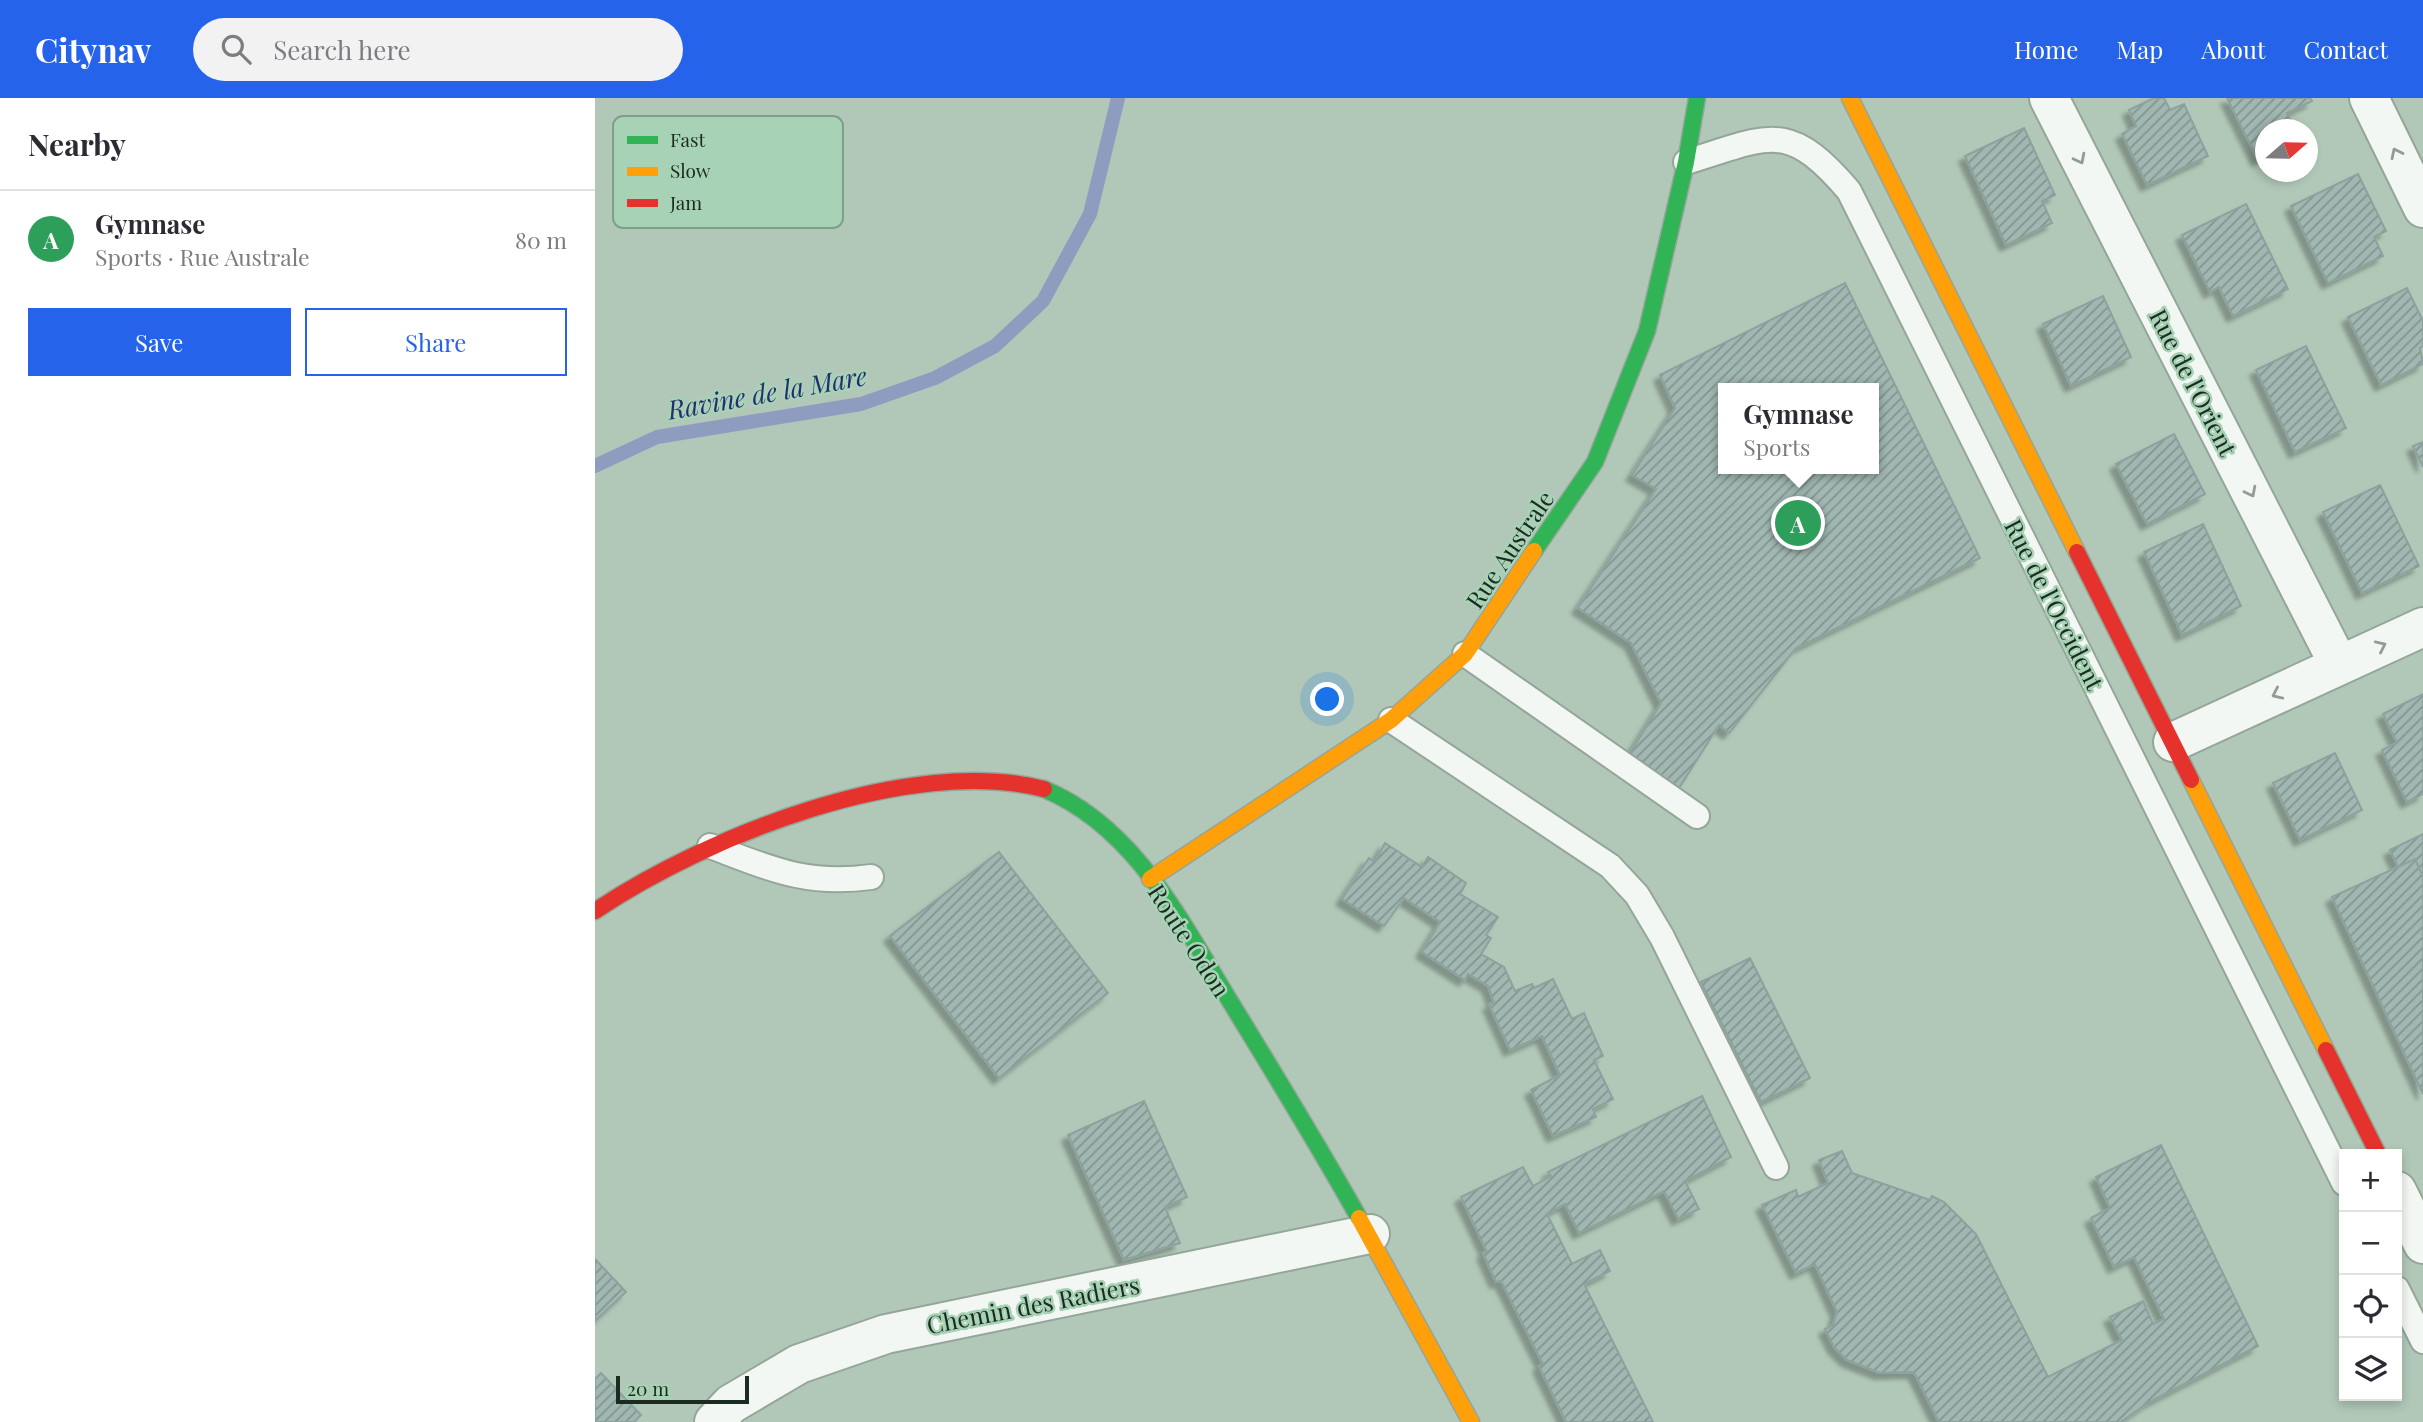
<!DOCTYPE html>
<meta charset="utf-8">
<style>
body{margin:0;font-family:"Playfair Display",serif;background:#f2f2f3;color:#2b2b33}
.controls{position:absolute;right:21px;bottom:21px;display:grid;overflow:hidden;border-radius:0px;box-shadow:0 4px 10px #0003}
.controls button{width:63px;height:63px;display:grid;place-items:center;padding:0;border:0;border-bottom:2px solid #e1e1e2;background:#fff;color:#2b2b33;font:35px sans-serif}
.compass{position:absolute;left:1660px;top:21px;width:63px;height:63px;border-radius:50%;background:#fff;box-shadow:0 4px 10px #0003;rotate:70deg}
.scale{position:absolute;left:21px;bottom:18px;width:133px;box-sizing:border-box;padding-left:7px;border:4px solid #1b2b20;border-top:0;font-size:19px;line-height:24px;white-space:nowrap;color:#1b2b20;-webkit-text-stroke:5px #a7d2b5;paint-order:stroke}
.you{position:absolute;left:733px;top:602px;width:24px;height:24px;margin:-18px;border:5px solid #fff;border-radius:50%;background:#1a73e8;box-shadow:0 0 0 10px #1a73e833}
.badge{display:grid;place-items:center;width:46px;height:46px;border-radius:50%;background:#2563eb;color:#fff;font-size:23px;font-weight:700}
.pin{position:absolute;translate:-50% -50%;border:4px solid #fff;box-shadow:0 2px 7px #0006}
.popup{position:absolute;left:1123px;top:285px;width:161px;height:91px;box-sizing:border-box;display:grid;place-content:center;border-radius:0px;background:#fff;filter:drop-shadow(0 2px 5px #0005);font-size:23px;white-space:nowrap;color:#7c7c81}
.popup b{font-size:26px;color:#2b2b33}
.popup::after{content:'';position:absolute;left:50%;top:100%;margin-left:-14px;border:14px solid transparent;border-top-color:#fff}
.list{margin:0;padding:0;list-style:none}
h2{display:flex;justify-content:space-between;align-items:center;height:91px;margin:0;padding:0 28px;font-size:30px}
h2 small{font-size:23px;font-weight:400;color:#7c7c81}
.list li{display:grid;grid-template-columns:46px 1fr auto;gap:21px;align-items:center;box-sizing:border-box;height:98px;padding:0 28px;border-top:2px solid #e1e1e2}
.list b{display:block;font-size:26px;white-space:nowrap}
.list p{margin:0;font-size:23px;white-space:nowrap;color:#7c7c81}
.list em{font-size:23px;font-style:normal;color:#7c7c81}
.actions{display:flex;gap:14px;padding:21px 28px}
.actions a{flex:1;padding:16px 0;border:2px solid #2563eb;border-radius:0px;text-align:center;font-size:24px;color:#2563eb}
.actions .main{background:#2563eb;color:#fff}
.icon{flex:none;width:38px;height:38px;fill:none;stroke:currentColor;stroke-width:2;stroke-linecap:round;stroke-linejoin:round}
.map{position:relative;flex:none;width:1828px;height:1324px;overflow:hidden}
header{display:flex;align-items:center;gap:42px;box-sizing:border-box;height:98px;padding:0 35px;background:#2563eb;color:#fff}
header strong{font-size:33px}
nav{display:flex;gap:38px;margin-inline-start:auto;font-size:24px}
.search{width:490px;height:63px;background:#f2f2f3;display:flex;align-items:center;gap:18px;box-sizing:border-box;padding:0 24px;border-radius:38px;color:#7c7c81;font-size:26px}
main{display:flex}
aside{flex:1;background:#fff}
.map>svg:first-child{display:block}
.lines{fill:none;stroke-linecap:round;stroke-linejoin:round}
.stream{stroke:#8d9cbf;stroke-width:14}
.building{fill:url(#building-hatch);stroke:#8da29e;stroke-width:2;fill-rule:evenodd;filter:url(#shadow)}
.lane-casing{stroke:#94a699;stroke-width:28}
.street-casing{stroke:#94a699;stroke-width:42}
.fast-casing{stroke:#94a699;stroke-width:19}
.slow-casing{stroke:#94a699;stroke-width:19}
.jam-casing{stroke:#94a699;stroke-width:19}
.lane{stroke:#f3f7f4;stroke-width:24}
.street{stroke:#f3f7f4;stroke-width:38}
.fast{stroke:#30b455;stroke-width:16}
.slow{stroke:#ff9f0a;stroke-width:16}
.jam{stroke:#e5322d;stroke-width:16}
.oneway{stroke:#929b95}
.labels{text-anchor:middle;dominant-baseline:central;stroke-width:5;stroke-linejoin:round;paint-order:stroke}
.street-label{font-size:24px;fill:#1b2b20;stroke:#a7d2b5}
.water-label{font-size:26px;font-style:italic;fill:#262c70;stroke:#a7d2b5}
.key{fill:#a7d2b5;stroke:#7da088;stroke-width:2}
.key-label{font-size:19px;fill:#1b2b20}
</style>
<header>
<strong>Citynav</strong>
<div class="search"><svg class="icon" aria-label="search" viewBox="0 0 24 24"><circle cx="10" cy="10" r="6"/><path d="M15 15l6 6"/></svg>Search here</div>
<nav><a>Home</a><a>Map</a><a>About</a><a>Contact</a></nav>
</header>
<main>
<aside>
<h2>Nearby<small></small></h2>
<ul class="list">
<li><span class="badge" style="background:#2e9e5b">A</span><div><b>Gymnase</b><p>Sports · Rue Australe</p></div><em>80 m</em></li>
</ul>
<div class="actions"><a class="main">Save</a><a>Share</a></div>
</aside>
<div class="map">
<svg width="1828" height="1324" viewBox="0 0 1828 1324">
<defs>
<pattern id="building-hatch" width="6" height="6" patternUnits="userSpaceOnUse" patternTransform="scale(1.75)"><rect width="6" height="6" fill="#a1b7b2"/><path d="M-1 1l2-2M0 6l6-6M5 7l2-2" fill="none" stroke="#829590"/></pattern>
<filter id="shadow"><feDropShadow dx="-6" dy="6" stdDeviation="2" flood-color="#0004"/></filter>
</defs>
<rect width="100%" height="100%" fill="#b1c8b8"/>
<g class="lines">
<!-- stream -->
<path class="stream" d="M0,368L62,339L266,306L340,280L400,248L448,203L495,116L523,0"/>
</g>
<!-- building -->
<path class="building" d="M1559,0H1569L1575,12L1589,6L1613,58L1552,87L1527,36L1541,28L1534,12Z
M1632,0H1715L1717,3L1692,15L1700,32H1671V58L1663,62Z
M1429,30L1460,97L1447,103L1457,125L1411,147L1370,58Z
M1763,76L1791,133L1779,139L1788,158L1733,185L1696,108Z
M1651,106L1693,191L1638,218L1624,189L1615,194L1587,137Z
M1250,185L1385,460L1201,550L1134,635L1124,627L1084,690L1034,657L1066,605L1036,545L983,510L1061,391L1037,377L1080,310L1065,277ZM1128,290H1278V371H1128Z
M1812,190L1828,223V248L1825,250L1828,266L1786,287L1753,219Z
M1508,198L1536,259L1476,288L1448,226Z
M1711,248L1751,330L1700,354L1661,272Z
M1579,336L1610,396L1552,426L1521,366Z
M1828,344V369L1818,348Z
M1785,387L1824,468L1767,495L1728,414Z
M1608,426L1646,508L1587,537L1549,454Z
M1828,596V696L1812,704L1787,652L1802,645L1788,616Z
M1740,655L1767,712L1705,742L1678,685Z
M1828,736V779L1820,761L1803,769L1795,752Z
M790,745L827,769L833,759L871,785L865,796L903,819L891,837L896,840L886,856L909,869L920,893L937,886L939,890L958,881L977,921L989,915L1008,958L999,962L1018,1001L998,1011L1001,1019L958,1038L936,992L965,977L947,938L915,952L894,906L899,905L893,888L873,876L870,882L827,854L845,824L809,800L789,828L747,801L774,760L780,764Z
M404,754L513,895L404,980L295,838Z
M1820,761L1828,779V996L1737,799Z
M1155,860L1215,980L1166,1004L1106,884Z
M1107,998L1136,1059L1090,1083L1104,1111L1083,1121L1069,1093L984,1135L970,1106L952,1116L977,1166L1005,1152L1015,1173L989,1186L1058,1324H971L944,1268L948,1266L906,1183L901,1184L888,1155L892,1154L866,1099L928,1069L938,1088L956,1078L953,1074Z
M549,1003L592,1099L570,1109L585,1145L529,1162L473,1037Z
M1566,1047L1663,1248L1554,1304L1526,1324H1344L1319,1274L1285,1275L1252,1262L1239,1249L1230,1231L1238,1227L1242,1214L1220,1166L1201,1175L1167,1107L1201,1092L1203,1099L1233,1085L1224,1062L1247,1053L1257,1075L1335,1102L1337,1098L1349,1104L1381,1136L1453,1279L1527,1242L1515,1219L1548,1203L1558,1226L1569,1221L1539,1159L1519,1169L1496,1120L1515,1110L1501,1079Z
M0,1161L31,1194L0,1223Z
M6,1275L46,1317L39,1324H0V1281Z"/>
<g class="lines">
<!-- lane casing -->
<g class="lane-casing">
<path id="lane" d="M1091,64C1173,39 1192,20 1254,93L1749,1085
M870,556L1102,718
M796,622L1015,768L1042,797L1067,839L1181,1069
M115,748C174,770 211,788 276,779
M1802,1191L1828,1243"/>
</g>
<!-- street casing -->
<g class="street-casing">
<path id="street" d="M1454,0L1744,567
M1774,0L1828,110
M1578,644L1828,529
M1802,1093L1828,1146
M119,1324L136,1306L204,1266L291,1236L775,1136"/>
</g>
<!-- fast casing -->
<g class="fast-casing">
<path id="fast" d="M939,453L1000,364L1052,233L1091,64L1102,0
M449,691C543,730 590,831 641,913C683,982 725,1050 764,1120"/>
</g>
<!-- slow casing -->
<g class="slow-casing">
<path id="slow" d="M1255,0L1482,454
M1596,682L1731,952
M555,781L796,622L870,556L939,453
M764,1120L876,1324"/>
</g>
<!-- jam casing -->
<g class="jam-casing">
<path id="jam" d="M1482,454L1596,682
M0,813C112,738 314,657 449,691
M1731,952L1783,1056"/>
</g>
<!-- lane -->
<use href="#lane" class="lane"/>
<!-- street -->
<use href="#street" class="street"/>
<!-- fast -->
<use href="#fast" class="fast"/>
<!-- slow -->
<use href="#slow" class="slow"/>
<!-- jam -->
<use href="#jam" class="jam"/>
</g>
<!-- one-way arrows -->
<defs><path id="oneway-chevron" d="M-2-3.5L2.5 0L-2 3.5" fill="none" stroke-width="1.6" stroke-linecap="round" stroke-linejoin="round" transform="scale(1.75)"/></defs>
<g class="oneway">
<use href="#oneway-chevron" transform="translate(1801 55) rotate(-116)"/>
<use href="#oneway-chevron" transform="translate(1485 61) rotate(63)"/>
<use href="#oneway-chevron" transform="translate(1656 394) rotate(63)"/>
<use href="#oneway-chevron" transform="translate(1786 548) rotate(-25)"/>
<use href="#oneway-chevron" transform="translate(1682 596) rotate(155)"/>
</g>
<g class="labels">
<!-- street labels -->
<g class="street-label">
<text transform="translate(1599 284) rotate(63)">Rue de l'Orient</text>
<text transform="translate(914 451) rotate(-56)">Rue Australe</text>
<text transform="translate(1460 506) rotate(63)">Rue de l'Occident</text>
<text transform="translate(595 842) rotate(57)">Route Odon</text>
<text transform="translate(438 1206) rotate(-11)">Chemin des Radiers</text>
</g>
<!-- water labels -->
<g class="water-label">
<text transform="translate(172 294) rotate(-10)">Ravine de la Mare</text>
</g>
</g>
<!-- legend -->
<rect x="18" y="18" width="230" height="112" rx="10" class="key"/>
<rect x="32" y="38" width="31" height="8" fill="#30b455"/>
<rect x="32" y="69" width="31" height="9" fill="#ff9f0a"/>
<rect x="32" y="101" width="31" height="8" fill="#e5322d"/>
<g class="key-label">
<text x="75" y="49">Fast</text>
<text x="75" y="80">Slow</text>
<text x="75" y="112">Jam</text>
</g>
</svg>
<div class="controls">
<button>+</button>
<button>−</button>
<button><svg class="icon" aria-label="locate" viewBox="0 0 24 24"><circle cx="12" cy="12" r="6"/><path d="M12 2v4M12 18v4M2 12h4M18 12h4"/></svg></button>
<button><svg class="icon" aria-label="layers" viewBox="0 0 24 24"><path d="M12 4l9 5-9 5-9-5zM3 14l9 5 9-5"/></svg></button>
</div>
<svg class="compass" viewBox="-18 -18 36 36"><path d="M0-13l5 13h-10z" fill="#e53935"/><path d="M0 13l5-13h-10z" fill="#7c7c81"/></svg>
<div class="scale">20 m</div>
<div class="you"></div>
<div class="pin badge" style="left:1203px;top:425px;background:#2e9e5b">A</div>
<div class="popup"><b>Gymnase</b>Sports</div>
</div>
</main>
